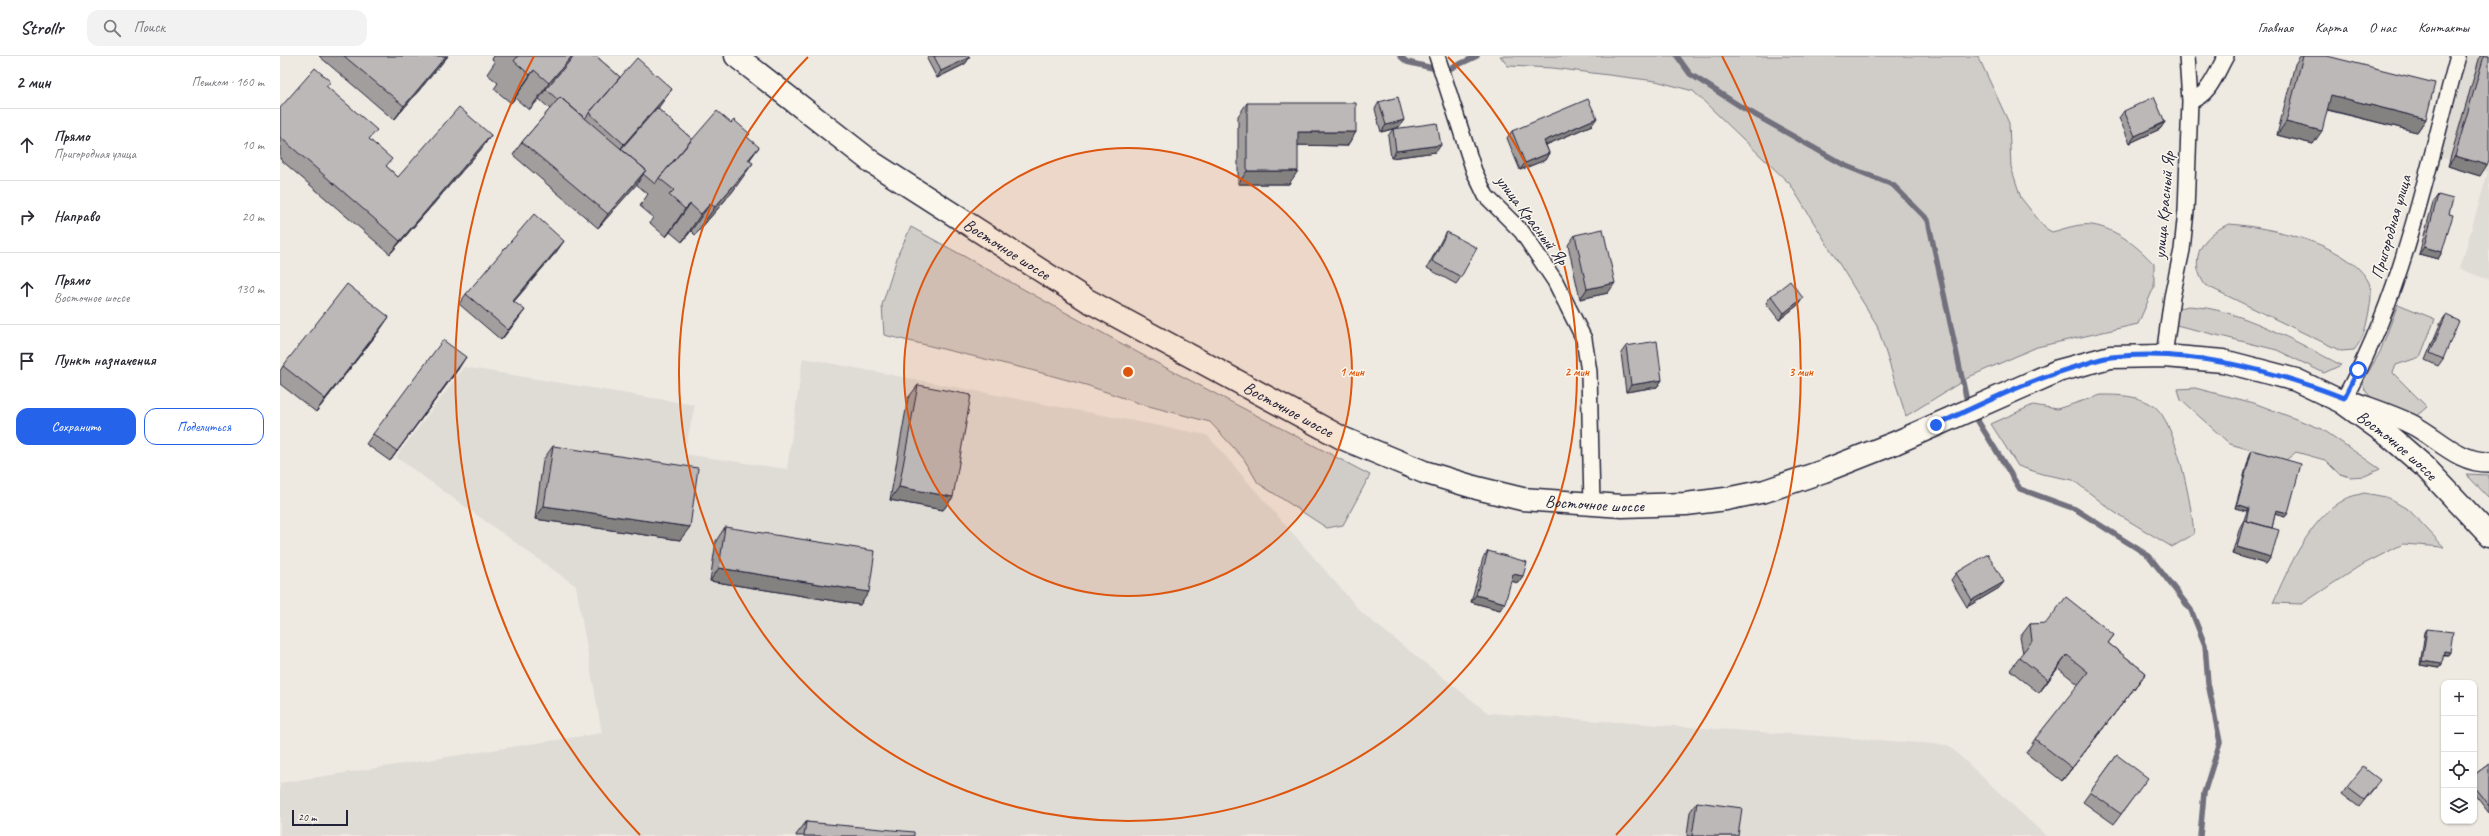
<!DOCTYPE html>
<html lang="ru">
<meta charset="utf-8">
<style>
body{margin:0;font-family:Caveat,sans-serif;background:#f2f2f3;color:#2b2b33}
.controls{position:absolute;right:12px;bottom:12px;display:grid;overflow:hidden;border-radius:8px;box-shadow:0 1px 3px #0004}
.controls button{width:36px;height:36px;display:grid;place-items:center;padding:0;border:0;border-bottom:1px solid #e1e1e2;background:#fff;color:#2b2b33;font:20px sans-serif}
.scale{position:absolute;left:12px;bottom:10px;width:56px;box-sizing:border-box;padding-left:4px;border:2px solid #22223b;border-top:0;font-size:11px;line-height:14px;white-space:nowrap;color:#22223b;-webkit-text-stroke:3px #fbf7ec;paint-order:stroke}
.stop{position:absolute;width:12px;height:12px;margin:-9px;border:3px solid #2563eb;border-radius:50%;background:#fff}
.stop.end{background:#2563eb;border-color:#fff;box-shadow:0 1px 4px #0008}
.list{margin:0;padding:0;list-style:none}
h2{display:flex;justify-content:space-between;align-items:center;height:52px;margin:0;padding:0 16px;font-size:17px}
h2 small{font-size:13px;font-weight:400;color:#7c7c81}
.list li{display:grid;grid-template-columns:26px 1fr auto;gap:12px;align-items:center;box-sizing:border-box;height:72px;padding:0 16px;border-top:1px solid #e1e1e2}
.list b{display:block;font-size:15px;white-space:nowrap}
.list p{margin:0;font-size:13px;white-space:nowrap;color:#7c7c81}
.list em{font-size:13px;font-style:normal;color:#7c7c81}
.actions{display:flex;gap:8px;padding:12px 16px}
.actions a{flex:1;padding:9px 0;border:1px solid #2563eb;border-radius:12px;text-align:center;font-size:14px;color:#2563eb}
.actions .main{background:#2563eb;color:#fff}
.icon{flex:none;width:22px;height:22px;fill:none;stroke:currentColor;stroke-width:2;stroke-linecap:round;stroke-linejoin:round}
.map{position:relative;flex:none;width:2209px;height:780px;overflow:hidden}
header{display:flex;align-items:center;gap:24px;box-sizing:border-box;height:56px;padding:0 20px;background:#fff;border-bottom:1px solid #e1e1e2}
header strong{font-size:19px}
nav{display:flex;gap:22px;margin-inline-start:auto;font-size:14px}
.search{width:280px;height:36px;background:#f2f2f3;display:flex;align-items:center;gap:10px;box-sizing:border-box;padding:0 14px;border-radius:12px;color:#7c7c81;font-size:15px}
main{display:flex}
aside{flex:1;background:#fff}
.map>svg:first-child{display:block}
.built{fill:#dfdbd5}
.green{fill:#d0cdc9;stroke:#797882}
.lines{fill:none;stroke-linecap:round;stroke-linejoin:round}
.stream{stroke:#716f7c;stroke-width:5.5}
.minor-casing{stroke:#22223b;stroke-width:18}
.tertiary-casing{stroke:#22223b;stroke-width:22}
.primary-casing{stroke:#22223b;stroke-width:25}
.minor{stroke:#fbf7ec;stroke-width:15}
.tertiary{stroke:#fbf7ec;stroke-width:19}
.primary{stroke:#fbf7ec;stroke-width:22}
.wall{fill:#a29e9e;stroke:#22223b}
.shaded-wall{fill:#848181;stroke:#22223b}
.building{fill:#bcb8b8;stroke:#22223b}
.route{stroke:#2563eb;stroke-width:5}
.ring{fill:none;stroke:#de560e;stroke-width:2}
.labels{text-anchor:middle;dominant-baseline:central;stroke-width:3;stroke-linejoin:round;paint-order:stroke}
.street-label{font-size:17px;fill:#22223b;stroke:#fbf7ec}
.centre{fill:#de560e;stroke:#fbf7ec;stroke-width:2}
.ring-label{font-size:12px;text-anchor:middle;font-weight:bold;fill:#de560e;stroke:#fbf7ec;stroke-width:3;stroke-linejoin:round;paint-order:stroke}
</style>
<header>
<strong>Strollr</strong>
<div class="search"><svg class="icon" aria-label="search" viewBox="0 0 24 24"><circle cx="10" cy="10" r="6"/><path d="M15 15l6 6"/></svg>Поиск</div>
<nav><a>Главная</a><a>Карта</a><a>О нас</a><a>Контакты</a></nav>
</header>
<main>
<aside>
<h2>2 мин<small>Пешком · 160 m</small></h2>
<ul class="list">
<li><svg class="icon" aria-label="ahead" viewBox="0 0 24 24"><path d="M12 20V5M6 11l6-6 6 6"/></svg><div><b>Прямо</b><p>Пригородная улица</p></div><em>10 m</em></li>
<li><svg class="icon" aria-label="right" viewBox="0 0 24 24"><path d="M7 20v-9h11M14 6l5 5-5 5"/></svg><div><b>Направо</b></div><em>20 m</em></li>
<li><svg class="icon" aria-label="ahead" viewBox="0 0 24 24"><path d="M12 20V5M6 11l6-6 6 6"/></svg><div><b>Прямо</b><p>Восточное шоссе</p></div><em>130 m</em></li>
<li><svg class="icon" aria-label="arrive" viewBox="0 0 24 24"><path d="M6 21V4h12l-3 4 3 4H6"/></svg><div><b>Пункт назначения</b></div></li>
</ul>
<div class="actions"><a class="main">Сохранить</a><a>Поделиться</a></div>
</aside>
<div class="map">
<svg width="2209" height="780" viewBox="0 0 2209 780">
<rect width="100%" height="100%" fill="#eeeae2"/>
<filter id="ink" filterUnits="userSpaceOnUse"><feTurbulence type="fractalNoise" baseFrequency=".025" numOctaves="2"/><feDisplacementMap in="SourceGraphic" scale="8" xChannelSelector="R" yChannelSelector="G"/><feConvolveMatrix kernelMatrix="1 2 1 2 8 2 1 2 1" color-interpolation-filters="sRGB"/></filter>
<g filter="url(#ink)">
<!-- built -->
<path class="built" d="M2187,0H2209V224L2180,213L2208,116L2159,101Z
M523,302L927,379L1083,558L1208,657L1668,689L1766,780H0V727L322,677L296,530L116,401L184,311L415,349L404,398L507,413Z"/>
<!-- green -->
<path class="green" d="M1220,0H1698L1729,67L1731,111L1741,142L1765,172L1772,176C1784,173 1799,167 1812,169C1837,173 1857,190 1874,208V231L1858,268L1757,291L1691,320L1626,360L1597,269L1510,128L1413,35L1376,25L1273,12L1228,10Z
M1949,168C1989,171 2065,187 2087,223C2093,232 2091,245 2089,255C2086,271 2084,282 2074,294L2061,295L1925,229C1907,202 1923,179 1949,168Z
M631,171L875,306L1090,419L1063,469L1047,472L978,427L964,403L930,366L861,348L806,329L751,314L604,279L602,249L619,196Z
M2118,248L2155,263L2140,301L2116,309L2113,317L2147,351L2134,362C2116,354 2088,348 2082,327L2100,296Z
M1908,250C1959,252 2016,286 2061,309L2044,317L1997,294L1896,269L1888,262L1890,255Z
M1915,332L1974,347L2042,373L2100,413L2085,420L2070,421L2058,417L2045,404L2016,396L2006,404L1950,388L1901,344L1898,333Z
M1821,339C1839,339 1858,339 1874,350C1896,365 1912,451 1914,478L1892,491L1834,456L1793,424L1762,418L1738,410L1711,368L1753,349L1777,353Z
M2186,418L2209,419V442Z
M2084,437L2106,441L2129,454L2164,491L2123,488L2078,511L2022,548L1993,547C2008,513 2029,463 2064,444C2069,440 2078,439 2084,437Z"/>
<g class="lines">
<!-- stream -->
<path class="stream" d="M1120,0L1127,6L1165,15L1197,0
M1397,0L1410,18L1463,52L1566,110L1613,129L1648,164L1688,350
M1693,357L1740,433L1795,453L1869,500L1911,554L1925,589L1928,627L1940,686L1924,737L1920,780"/>
<!-- minor casing -->
<g class="minor-casing">
<path id="minor" d="M1157,0L1194,115L1206,140L1242,176L1275,225L1304,283L1309,316L1312,448
M1910,45C1930,39 1936,17 1946,0
M1884,300L1892,241L1902,194L1906,155L1910,45L1907,0
M2062,346C2123,240 2146,117 2178,0"/>
</g>
<!-- tertiary casing -->
<g class="tertiary-casing">
<path id="tertiary" d="M2064,342C2087,351 2111,358 2133,369C2158,382 2179,407 2209,406"/>
</g>
<!-- primary casing -->
<g class="primary-casing">
<g id="primary">
<path id="s1" d="M456,0L593,107L807,244L1062,382L1144,416L1197,432L1242,443L1342,450L1406,448L1446,443L1485,435L1544,415L1615,387L1778,315L1830,301L1884,300L1943,305L2016,324L2062,346L2108,379L2145,411L2209,479"/>
</g>
</g>
<!-- minor -->
<use href="#minor" class="minor"/>
<!-- tertiary -->
<use href="#tertiary" class="tertiary"/>
<!-- primary -->
<use href="#primary" class="primary"/>
</g>
<!-- wall -->
<path class="wall" d="M39,0H168L114,64Z
M214,0H316L340,21L379,51L378,53L412,83L467,82L470,105L453,135L415,179L411,175L402,186L390,176L386,181L370,167L373,161L360,150L368,138L356,128L318,172L233,99L242,86L270,53L259,43L249,54L235,42L231,47L214,33L218,27L207,18L215,6L212,3Z
M649,0H689L690,1L685,8L657,22L647,3Z
M2020,0H2047L2146,63L2137,76L2047,54L2033,88L1997,79L2015,8Z
M2200,0H2209L2200,120L2168,110Z
M47,31L90,84L107,111L118,121L211,79L202,92L110,198L0,103V52Z
M1099,46L1119,71L1116,72L1156,96L1111,102L1108,80L1113,73L1101,76L1095,53Z
M967,47L1076,76L1067,90L1018,89L1009,128H958V60Z
M1844,55L1885,66L1880,73L1850,87L1839,62Z
M1312,69L1266,89L1269,97L1265,104L1240,114L1227,82L1232,75Z
M2158,139L2162,196L2158,203L2139,198L2153,146Z
M1167,176L1181,221L1176,228L1147,212L1162,183Z
M1295,179L1328,237L1300,243L1288,189Z
M277,195L234,245L237,265L221,284L179,248L186,238Z
M1491,240L1518,249L1499,264L1486,247Z
M2166,259L2163,303L2158,310L2145,304L2161,266Z
M100,274L36,356L0,328V315L3,310Z
M1346,290L1382,324L1377,331L1346,336L1341,297Z
M179,312L110,405L86,388L93,378Z
M638,329L673,441L663,454L610,444L628,342Z
M273,390L400,484L255,463L263,404Z
M1972,394L2008,457L2005,461L1995,458L1992,472L1991,501L1986,508L1952,498L1960,471L1964,464L1967,455L1955,452L1970,398Z
M445,471L580,549L430,525L436,485Z
M1208,495L1238,527L1231,525L1220,554L1191,546L1203,502Z
M1676,517L1719,532L1687,551L1671,524Z
M1750,568L1834,579L1828,587L1866,617L1856,630L1782,725L1746,697L1755,683L1799,629L1778,612L1759,637L1730,614L1743,597L1740,581Z
M2147,573L2170,596L2168,599H2163L2162,608L2159,612L2140,609L2145,576Z
M1837,699L1860,732L1834,768L1803,746Z
M2209,708V757L2194,738V719Z
M2067,731H2095L2079,751L2062,738Z
M1417,746L1458,780H1407L1410,756Z
M526,766L634,780H516V779Z"/>
<!-- shaded-wall -->
<path class="shaded-wall" d="M166,0H168L114,64L124,50Z
M292,0H296L266,33L259,43L249,54L269,27Z
M690,1L685,8L657,22L661,15Z
M254,14L235,42L231,47L250,19Z
M392,33L379,51L331,107L344,88Z
M2051,39L2146,63L2137,76L2041,52Z
M1317,62L1312,69L1259,92L1264,85Z
M1124,64L1119,71L1101,76L1106,69Z
M1885,66L1880,73L1850,87L1855,80Z
M2006,66L2042,75L2033,88L1997,79Z
M1018,76H1076L1067,90L1009,89Z
M211,79L202,92L110,198L120,185Z
M1161,89L1156,96L1111,102L1116,95Z
M479,91L459,119L468,104Z
M1269,97L1265,104L1240,114L1245,107Z
M2175,100L2207,109L2200,120L2168,110Z
M473,107L453,135L415,179L435,151Z
M366,114L357,128L318,172L328,158Z
M967,115H1018L1009,128H958Z
M410,148L390,176L386,181L405,153Z
M430,148L411,175L402,186L421,158Z
M284,185L277,195L226,255L233,245Z
M2144,191L2162,196L2158,203L2139,198Z
M1335,227L1328,237L1300,243L1307,233Z
M1523,242L1518,249L1499,264L1504,257Z
M245,254L237,265L221,284L228,274Z
M109,261L100,274L36,356L45,343Z
M186,301L179,312L110,405L117,395Z
M1382,324L1377,331L1346,336L1351,329Z
M619,431L673,441L663,454L610,444Z
M1957,448L1969,452L1967,455L1955,452Z
M264,450L410,471L400,484L255,463Z
M1996,454L2008,457L2005,461L1994,458Z
M1957,491L1991,501L1986,508L1952,498Z
M439,512L589,536L580,549L430,525Z
M1233,518L1243,520L1238,527L1228,524Z
M1724,526L1719,532L1687,551L1692,544Z
M1196,539L1225,547L1220,554L1191,546Z
M2164,595L2170,596L2168,599L2162,598Z
M1787,599L1778,612L1759,637L1768,624Z
M2142,605L2162,608L2159,612L2140,609Z
M1866,617L1856,630L1782,725L1792,712Z"/>
<!-- building -->
<path class="building" d="M64,0H166L124,50Z
M238,0H292L269,27L254,14L250,19L234,5Z
M294,0H316L340,21L309,57L305,63L280,41L278,44L266,33Z
M654,0H689L690,1L661,15Z
M2023,0H2047L2155,27L2146,63L2051,39L2042,75L2006,66Z
M2204,0H2209V104L2207,109L2175,100Z
M357,2L392,33L344,88L309,57Z
M35,12L51,26L46,30L97,74L89,83L112,103L106,110L118,121L179,51L211,79L120,185L0,81V52Z
M280,41L366,114L328,158L242,86Z
M1118,41L1124,64L1106,69L1099,46Z
M1874,41L1885,66L1855,80L1844,55Z
M1308,43L1317,62L1264,85L1269,97L1245,107L1232,75Z
M967,47H1076V76H1018V115H967Z
M377,52L412,83L379,122L375,128L363,118L366,114L341,93Z
M437,55L451,67L454,64L470,78L467,81L479,91L468,104L473,107L435,151L430,148L421,158L410,148L405,153L389,139L394,134L379,122Z
M1157,67L1161,89L1116,95L1113,73Z
M2158,139L2173,143L2169,158L2173,159L2162,196L2144,191Z
M254,158L284,185L233,245L245,254L228,274L186,238Z
M1323,173L1335,227L1307,233L1295,179Z
M1167,176L1197,192L1181,221L1152,205Z
M1510,225L1523,242L1504,257L1491,240Z
M67,228L109,261L45,343L3,310Z
M2166,259L2179,265L2163,303L2150,297Z
M163,284L186,301L117,395L93,378Z
M1377,285L1382,324L1351,329L1346,290Z
M638,329L691,339L673,441L619,431Z
M273,390L418,412L410,471L264,450Z
M1972,394L2021,408L2008,457L1996,454L1992,472L1966,465L1969,452L1957,448Z
M1964,464L1999,474L1991,501L1957,491Z
M445,471L595,495L589,536L439,512Z
M1208,495L1247,506L1243,520L1233,518L1225,547L1196,539Z
M1708,498L1724,526L1692,544L1676,517Z
M1786,541L1834,579L1828,587L1866,617L1792,712L1755,683L1808,616L1787,599L1768,624L1739,601L1752,585L1750,568L1766,567Z
M2147,573L2173,576L2170,596L2164,595L2162,608L2142,605Z
M1837,699L1868,722L1841,758L1810,736Z
M2209,708V750L2194,731V719Z
M2083,711L2100,724L2084,744L2067,731Z
M1417,746L1462,752L1458,780H1412Z
M526,766L634,776V780H524Z"/>
</g>
<g class="lines" filter="url(#ink)">
<!-- route -->
<path class="route" d="M1656,369C1704,347 1751,323 1802,309C1811,306 1821,302 1831,301C1910,292 1991,314 2064,342L2078,314"/>
</g>
<!-- distance rings -->
<circle cx="848" cy="316" r="224" fill="#de560e" fill-opacity=".12"/>
<g class="ring">
<circle cx="848" cy="316" r="224"/>
<path d="M1168 1A449 449 0 1 1 528 1"/>
<path d="M360 779A673 673 0 0 1 254 0M1442 0A673 673 0 0 1 1336 779"/>
</g>
<g class="labels">
<!-- street labels -->
<g class="street-label">
<text transform="translate(1884 149) rotate(-85)">улица Красный Яр</text>
<text transform="translate(1252 164) rotate(53)">улица Красный Яр</text>
<text transform="translate(2111 171) rotate(-74)">Пригородная улица</text>
<text stroke="none"><textPath href="#s1" startOffset="333">Восточное шоссе</textPath></text>
<text stroke="none"><textPath href="#s1" startOffset="657">Восточное шоссе</textPath></text>
<text stroke="none"><textPath href="#s1" startOffset="1833">Восточное шоссе</textPath></text>
<text stroke="none"><textPath href="#s1" startOffset="981">Восточное шоссе</textPath></text>
</g>
</g>
<circle cx="848" cy="316" r="6" class="centre"/>
<g class="ring-label">
<text x="1072" y="320">1 мин</text>
<text x="1297" y="320">2 мин</text>
<text x="1521" y="320">3 мин</text>
</g>
</svg>
<div class="controls">
<button>+</button>
<button>−</button>
<button><svg class="icon" aria-label="locate" viewBox="0 0 24 24"><circle cx="12" cy="12" r="6"/><path d="M12 2v4M12 18v4M2 12h4M18 12h4"/></svg></button>
<button><svg class="icon" aria-label="layers" viewBox="0 0 24 24"><path d="M12 4l9 5-9 5-9-5zM3 14l9 5 9-5"/></svg></button>
</div>
<div class="scale">20 m</div>
<div class="stop" style="left:2078px;top:314px"></div>
<div class="stop end" style="left:1656px;top:369px"></div>
</div>
</main>
